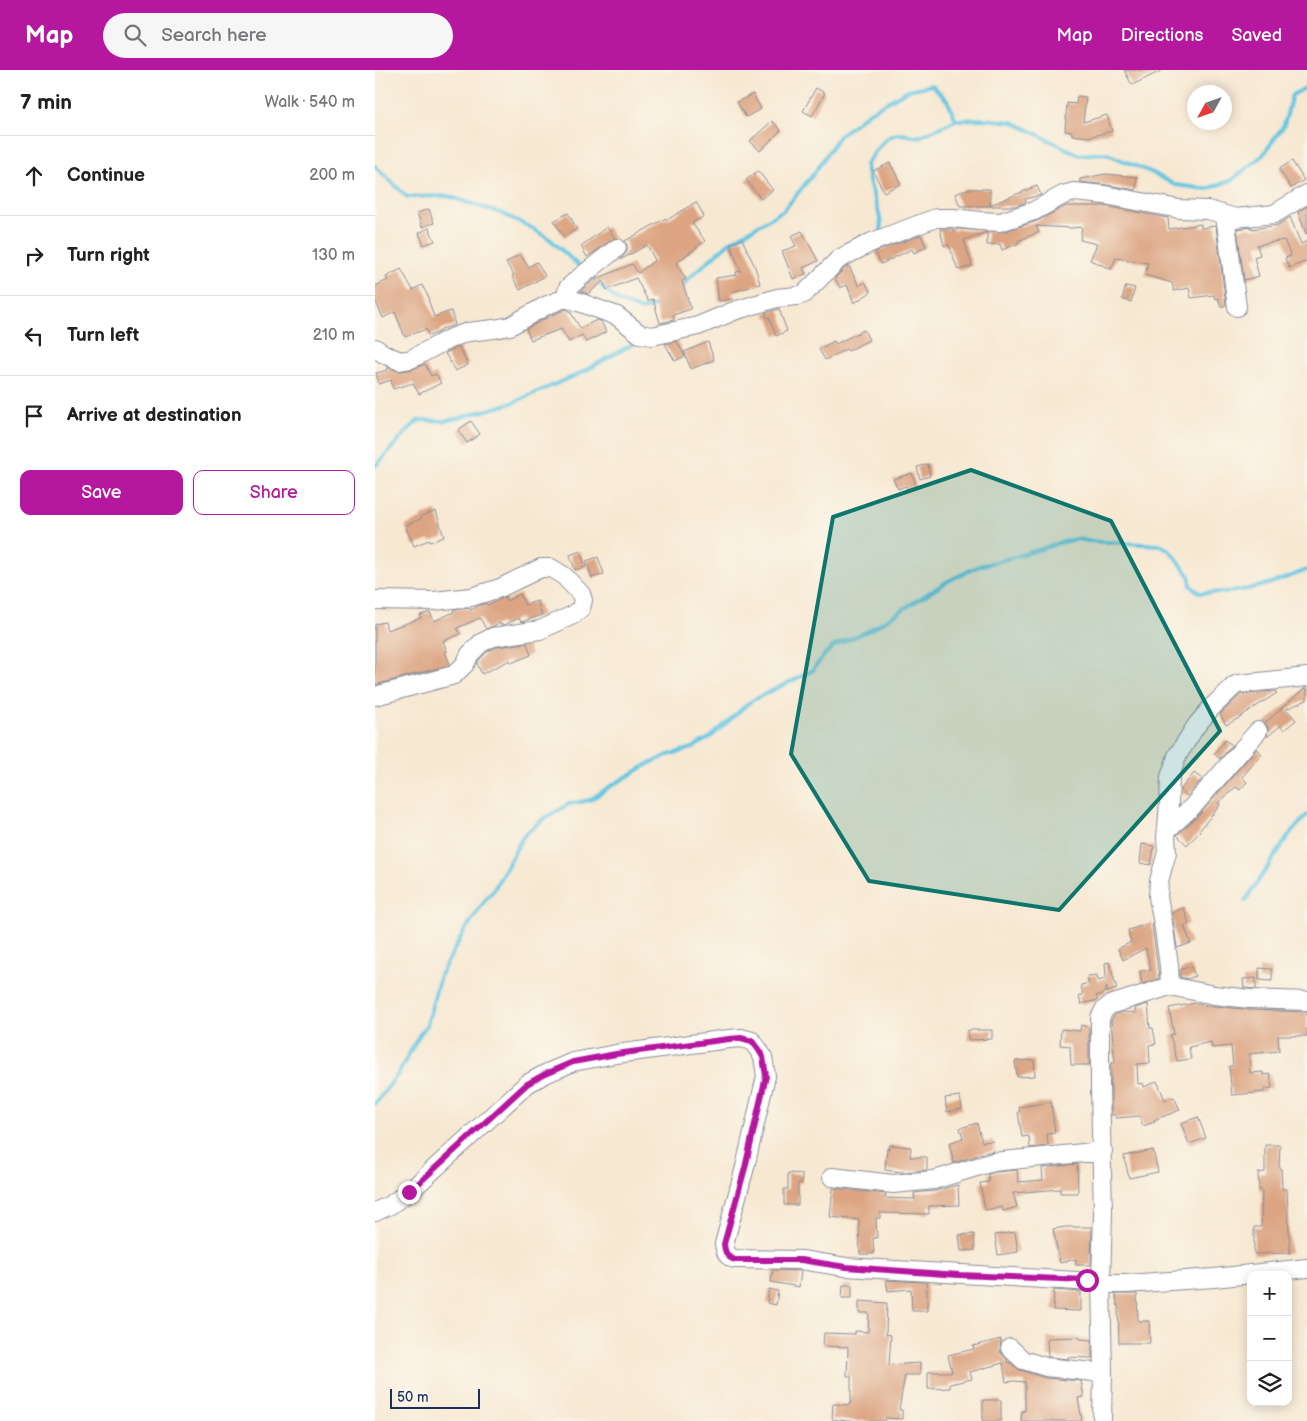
<!DOCTYPE html>
<meta charset="utf-8">
<style>
body{margin:0;font-family:"Balsamiq Sans",sans-serif;background:#f6f6f6;color:#202124}
.controls{position:absolute;right:15px;bottom:15px;display:grid;overflow:hidden;border-radius:10px;box-shadow:0 2px 12px #0003}
.controls button{width:45px;height:45px;display:grid;place-items:center;padding:0;border:0;border-bottom:1px solid #e0e0e0;background:#fff;color:#202124;font:25px sans-serif}
.compass{position:absolute;left:812px;top:15px;width:45px;height:45px;border-radius:50%;background:#fff;box-shadow:0 2px 12px #0003;rotate:230deg}
.scale{position:absolute;left:15px;bottom:12px;width:90px;box-sizing:border-box;padding-left:5px;border:2px solid #1b2f5e;border-top:0;font-size:14px;line-height:18px;white-space:nowrap;color:#1b2f5e;-webkit-text-stroke:4px #fbf7ec;paint-order:stroke}
.stop{position:absolute;width:15px;height:15px;margin:-11px;border:4px solid #b5179e;border-radius:50%;background:#fff}
.stop.end{background:#b5179e;border-color:#fff;box-shadow:0 1px 5px #0008}
.list{margin:0;padding:0;list-style:none}
h2{display:flex;justify-content:space-between;align-items:center;height:65px;margin:0;padding:0 20px;font-size:21px}
h2 small{font-size:16px;font-weight:400;color:#757577}
.list li{display:grid;grid-template-columns:32px 1fr auto;gap:15px;align-items:center;box-sizing:border-box;height:80px;padding:0 20px;border-top:1px solid #e0e0e0}
.list b{display:block;font-size:19px;white-space:nowrap}
.list em{font-size:16px;font-style:normal;color:#757577}
.actions{display:flex;gap:10px;padding:15px 20px}
.actions a{flex:1;padding:11px 0;border:1px solid #b5179e;border-radius:10px;text-align:center;font-size:18px;color:#b5179e}
.actions .main{background:#b5179e;color:#fff}
.icon{flex:none;width:28px;height:28px;fill:none;stroke:currentColor;stroke-width:2;stroke-linecap:round;stroke-linejoin:round}
.map{position:relative;flex:none;width:932px;height:1351px;overflow:hidden}
header{display:flex;align-items:center;gap:30px;box-sizing:border-box;height:70px;padding:0 25px;background:#b5179e;color:#fff}
header strong{font-size:24px}
nav{display:flex;gap:28px;margin-inline-start:auto;font-size:18px}
.search{width:350px;height:45px;background:#f6f6f6;display:flex;align-items:center;gap:12px;box-sizing:border-box;padding:0 18px;border-radius:28px;color:#757577;font-size:19px}
main{display:flex}
aside{flex:1;background:#fff}
.map>svg:first-child{display:block}
.lines{fill:none;stroke-linecap:round;stroke-linejoin:round}
.stream{stroke:#65c6e3;stroke-width:4}
.building{fill:#dca482}
.minor-casing{stroke:#898c98;stroke-width:20}
.minor{stroke:#fff;stroke-width:18}
.route{stroke:#b5179e;stroke-width:6}
.marked{fill:#0f766e;fill-opacity:0.2;stroke:#0f766e;stroke-width:4;stroke-linejoin:round}
</style>
<header>
<strong>Map</strong>
<div class="search"><svg class="icon" aria-label="search" viewBox="0 0 24 24"><circle cx="10" cy="10" r="6"/><path d="M15 15l6 6"/></svg>Search here</div>
<nav><a>Map</a><a>Directions</a><a>Saved</a></nav>
</header>
<main>
<aside>
<h2>7 min<small>Walk · 540 m</small></h2>
<ul class="list">
<li><svg class="icon" aria-label="ahead" viewBox="0 0 24 24"><path d="M12 20V5M6 11l6-6 6 6"/></svg><div><b>Continue</b></div><em>200 m</em></li>
<li><svg class="icon" aria-label="right" viewBox="0 0 24 24"><path d="M7 20v-9h11M14 6l5 5-5 5"/></svg><div><b>Turn right</b></div><em>130 m</em></li>
<li><svg class="icon" aria-label="left" viewBox="0 0 24 24"><path d="M17 20v-9H6M10 6l-5 5 5 5"/></svg><div><b>Turn left</b></div><em>210 m</em></li>
<li><svg class="icon" aria-label="arrive" viewBox="0 0 24 24"><path d="M6 21V4h12l-3 4 3 4H6"/></svg><div><b>Arrive at destination</b></div></li>
</ul>
<div class="actions"><a class="main">Save</a><a>Share</a></div>
</aside>
<div class="map">
<svg width="932" height="1351" viewBox="0 0 932 1351">
<rect width="100%" height="100%" fill="#fbf7ec"/>
<filter id="ink" filterUnits="userSpaceOnUse"><feTurbulence type="fractalNoise" baseFrequency=".02" numOctaves="2"/><feDisplacementMap in="SourceGraphic" scale="10" xChannelSelector="R" yChannelSelector="G"/><feConvolveMatrix kernelMatrix="1 2 1 2 8 2 1 2 1" color-interpolation-filters="sRGB"/></filter>
<filter id="wash" filterUnits="userSpaceOnUse"><feTurbulence type="fractalNoise" baseFrequency=".0096" numOctaves="4" result="noise"/><feDisplacementMap in="SourceGraphic" scale="20" xChannelSelector="R" yChannelSelector="G"/><feGaussianBlur stdDeviation="1.12" result="paint"/><feColorMatrix in="noise" values="0 0 0 0 0 0 0 0 0 0 0 0 0 0 0 0 0 1.4 0 .05"/><feComposite in="paint" operator="in"/></filter>
<g filter="url(#wash)">
<rect width="100%" height="100%" fill="#f7e8d2"/>
<g class="lines">
<!-- stream -->
<path class="stream" d="M0,96L32,127L73,126L128,144L155,157L176,170L208,200
M506,161C507,139 492,117 491,94C500,83 510,63 526,64C533,64 539,68 546,66L581,50
M215,206L243,231L267,240L284,234
M307,218L313,209L355,172L409,140L440,102L464,66L493,43L533,20L557,15L572,30L581,50L609,49L638,52L704,85L730,83L778,103L800,115L832,119L857,110L888,85L909,55L917,25L932,17
M0,396C15,381 28,364 44,350L68,351L80,349L137,333L204,304L256,275L262,269
M870,831L914,765L932,745
M0,1034L23,1004L45,964L52,955L65,905L90,860L111,829L118,821L149,765L167,750L194,734L215,730L234,717L272,695L293,685L317,678L327,672L336,667L369,637L378,630L437,601L450,584L459,576L495,560L573,511L604,496L625,491L673,477L683,473L702,469L713,471L785,475L794,480L801,488L814,505L816,516L825,523C837,522 849,523 860,521C885,518 909,509 932,500"/>
</g>
<g id="blocks">
<!-- building -->
<path class="building" d="M749,0H788L757,15Z
M441,18L450,23L437,46L428,41Z
M378,24L386,39L371,47L362,32Z
M702,26L711,27L708,52L732,45L737,61L714,67L697,65V62L690,61L692,33L701,34Z
M397,51L406,60L385,81L375,71Z
M917,91L929,110L916,118L904,99Z
M515,93L526,114L509,122L498,101Z
M383,101L398,120L386,129L371,110Z
M730,104L762,107L761,120L732,115L705,112V109Z
M662,116L666,125L650,129L651,132L641,136H585L580,124L592,119H615V135Z
M321,132L329,146L317,153L330,171L301,193L311,209L307,211L316,239L298,245L299,250L285,253L278,229L273,231L261,208L232,220L228,211L213,224L205,221L219,210L257,194L263,203L280,190L272,175L245,190L252,181V176L250,171L291,148L292,150Z
M691,136H729L793,148L794,159L826,154V158L841,156L851,235L846,237L843,228L840,229L839,225L816,228L814,218L799,221L797,213L770,205L773,193L741,188L736,199L715,190L722,174L705,170L707,157L696,158L661,156L664,162L643,171L644,173L627,180L625,174L612,175V162L589,170L597,196L583,200L574,175L569,176L565,159H578V161L583,159L628,162L662,151Z
M932,136V163L931,164L923,142Z
M54,139L59,153L47,157L42,143Z
M193,143L202,159L189,167L179,151Z
M915,147L926,174L932,171V191L914,198L910,188L916,186L909,170L882,175L885,185L879,187L884,206L869,210L862,159L877,157V159L903,155Z
M232,157L240,168L212,187L206,176Z
M54,158L60,171L49,175L44,163Z
M427,161L443,191L428,198L431,204L418,209L407,181L421,176L416,166Z
M546,165L551,177L539,183L537,179L506,194L500,182Z
M367,169L380,197L385,214L357,222L358,229L344,231L341,208L362,205L361,202L366,201L355,174Z
M145,184L153,197L162,192L170,206L145,220L137,206L139,205L131,193Z
M474,196L484,216L490,212L496,222L479,233L472,215L465,218L460,208L470,198Z
M26,199L38,220L47,215L54,228L53,229L59,247L76,241L80,255L66,259V261L54,266L51,259L30,267L20,242L8,248L0,230V216L13,210L11,207Z
M751,216L760,218L756,232L747,229Z
M191,239L195,241L205,258L222,250L226,251L231,262L211,272L207,265L194,272L186,259L156,270L151,259L175,246Z
M404,239L412,261L401,266L394,247L392,248L390,243Z
M489,260L494,270L473,281L471,279L450,290L444,279L459,271L461,274Z
M302,271L310,286L300,291L290,274Z
M333,272L339,290L316,299L309,282Z
M84,277L93,295L80,301L70,283Z
M50,294L56,306L61,304L66,313L44,324L38,313L18,319L16,310L4,314L1,303L13,300L12,298H14L26,301L38,299Z
M96,351L105,364L92,373L83,360Z
M553,394L555,406L545,409L542,397Z
M537,403L541,416L532,419L531,416L523,419L518,409Z
M61,441L69,467L55,472L54,470L39,476L30,456L47,448L46,446Z
M205,481L211,497L200,500L195,485Z
M223,487L229,504L217,508L211,491Z
M145,524L150,535L162,531L167,545L146,552L144,548L129,555H126L125,553L111,559L105,548L82,558L85,564L68,571L72,581L70,582L75,594L74,595L0,615V554L10,552L12,560L46,548L45,545L55,542L59,551L79,542L78,540L95,538L96,540L105,535L111,533L112,535L130,527L132,531Z
M152,573L156,585L136,593L135,590L107,604L102,594L104,590L112,582L121,577Z
M930,618H932V630L911,639L921,650L909,660L905,656L892,667L893,658L890,653Z
M900,621L902,623L868,645V646L851,655L845,644L865,625L883,623L884,624L886,622Z
M850,670L857,675L845,689L839,684Z
M881,679L887,684L867,707L872,712L865,720L861,717L843,733L845,735L824,761L825,762L812,775L802,765L827,742Z
M819,703L827,709L812,726L805,720Z
M767,774L779,776L776,795L765,793Z
M809,838L814,854L809,856L816,873L802,878L797,843Z
M777,853L784,908L767,914L765,901L776,900L771,878L748,890L743,879L756,872L753,860Z
M734,892L742,919L732,922V916L730,923L721,926L723,930L706,934L704,925H708L706,915L714,913L712,906L722,905L723,911L731,908L730,893Z
M816,896L820,906L813,909L805,907V900Z
M884,898L897,899V911L884,910Z
M881,908V919L869,918L868,909Z
M820,933L821,934L875,940L932,942V966H903L904,981L874,984L875,1003L888,1002V1005L895,1004L897,1018L890,1019V1022L857,1025L854,996H858L856,976L837,978L836,972L814,977L816,989L802,991L795,965L799,964L794,938Z
M773,934L775,958H778L781,974L774,975L775,993L762,994L763,1014L768,1013L769,1017L782,1011L790,1030L799,1027L805,1040L779,1050L780,1052L768,1056L764,1046L741,1048V1045H736V993H740L736,951L740,944L748,942L761,943L760,938Z
M706,955L714,958V995H696L695,976L685,975L686,959L705,961Z
M593,960H617V969L593,970Z
M659,990L660,1006L642,1007L640,991Z
M585,1026L587,1039L572,1042L570,1028Z
M676,1032L680,1063L672,1064L673,1076L655,1078L654,1066L647,1067L643,1042L645,1041L644,1037Z
M823,1047L831,1068L814,1074L806,1053Z
M602,1053L607,1072L618,1071L619,1081L603,1084V1085L579,1093L574,1073L588,1068L585,1058Z
M514,1075L536,1077L535,1087H552V1100L527,1102L510,1100L512,1078L514,1079Z
M890,1075H905L904,1098H906L907,1119H912L915,1183L879,1184V1157H886L887,1120H884L883,1103L890,1102Z
M778,1080L783,1102L754,1108L749,1086Z
M702,1094L703,1123H685V1119L638,1123L642,1137L628,1141L627,1137L610,1140L605,1113L614,1112L613,1104L620,1102L642,1100L643,1112L668,1110L667,1098Z
M413,1103L427,1104V1113H423V1135H409V1119H413Z
M583,1115L584,1135L554,1136V1144L505,1143V1148H501L502,1168H498L499,1184H485L484,1150L455,1147L458,1118L511,1124L510,1128L540,1129L539,1123L560,1121Z
M690,1157H717L716,1195H701V1189L685,1193L678,1159Z
M640,1162L643,1182L623,1185L620,1165Z
M599,1164L600,1180L586,1181L584,1165Z
M398,1200L426,1201L424,1217L396,1212Z
M511,1210L551,1212L552,1221V1241H537L536,1219L513,1221Z
M468,1215H477V1228H467Z
M394,1219L403,1221L401,1235L392,1233Z
M679,1220L706,1222V1241L678,1240Z
M741,1224H762L763,1251H774L775,1273H744L743,1235H742Z
M484,1231L512,1233L511,1264L516,1265L514,1295L545,1293V1305H530L524,1340H527V1349L511,1348L510,1351H473L457,1349L458,1334L475,1335L476,1332V1306H472L473,1277L448,1276L449,1263L480,1264V1261L493,1262L494,1243H484Z
M704,1267L705,1269L717,1270V1288L693,1287V1289L673,1287L672,1268Z
M626,1269L625,1282L632,1289V1292L635,1293L645,1300L670,1308L706,1311L709,1327L703,1328L707,1351H646L647,1341H650V1312L639,1311L631,1312L628,1293L595,1302L597,1309L575,1314V1318L553,1319V1302H577L573,1285L599,1279L598,1276Z
M608,1330H626V1351H608Z"/>
</g>
</g>
<g filter="url(#ink)">
<use href="#blocks" fill-opacity="0" stroke="#898c98" stroke-width="1"/>
<g class="lines">
<!-- minor casing -->
<g class="minor-casing">
<path id="minor" d="M850,145L862,237
M190,228L193,218L204,208L242,178
M0,278L9,284L25,291L36,289L74,269L93,262L119,259L135,256L170,236L190,228L204,232L242,246L265,264L277,266L323,256L359,241L402,228L422,226L429,224L464,189L497,172L561,148H578L605,151L625,152L659,141L688,125L699,122L730,125L804,139L833,140L861,148L899,144L932,124
M0,530L59,531L96,527L125,518L166,498H176L189,506L206,524L208,530L206,538L198,545L165,560L118,567L106,573L95,584L90,594L79,605L0,626
M792,760L819,735L883,661
M795,916L794,896L789,859L783,827L784,811L792,782L791,767L794,734L795,707L802,686L821,656L836,638L859,616L863,614L932,607
M457,1107L518,1114L559,1110L618,1092L728,1081
M0,1142L15,1135L34,1122L152,1014L170,1004L198,992L241,984L354,969L366,968L377,971L383,979L388,987L391,1006L370,1097L349,1174C350,1182 352,1187 360,1189L426,1190L471,1197L751,1214L839,1208L932,1198
M635,1278L648,1290L671,1297L728,1303
M727,1351L728,1303L726,1212L728,1143L725,1017V948L729,940L735,935L795,916L839,925L876,929L932,931"/>
</g>
<!-- minor -->
<use href="#minor" class="minor"/>
</g>
</g>
<g class="lines" filter="url(#ink)">
<!-- route -->
<path class="route" d="M34,1122L152,1014L170,1004L198,992L241,984L354,969L366,968L377,971L383,979L388,987L391,1006L370,1098L349,1174C350,1183 352,1187 360,1190H426L471,1197L584,1205L712,1210"/>
</g>
<!-- marked area -->
<path class="marked" d="M596,400L736,451L845,661L684,840L494,811L416,684L458,447Z"/>
</svg>
<div class="controls">
<button>+</button>
<button>−</button>
<button><svg class="icon" aria-label="layers" viewBox="0 0 24 24"><path d="M12 4l9 5-9 5-9-5zM3 14l9 5 9-5"/></svg></button>
</div>
<svg class="compass" viewBox="-18 -18 36 36"><path d="M0-13l5 13h-10z" fill="#e53935"/><path d="M0 13l5-13h-10z" fill="#757577"/></svg>
<div class="scale">50 m</div>
<div class="stop" style="left:712px;top:1210px"></div>
<div class="stop end" style="left:34px;top:1122px"></div>
</div>
</main>
